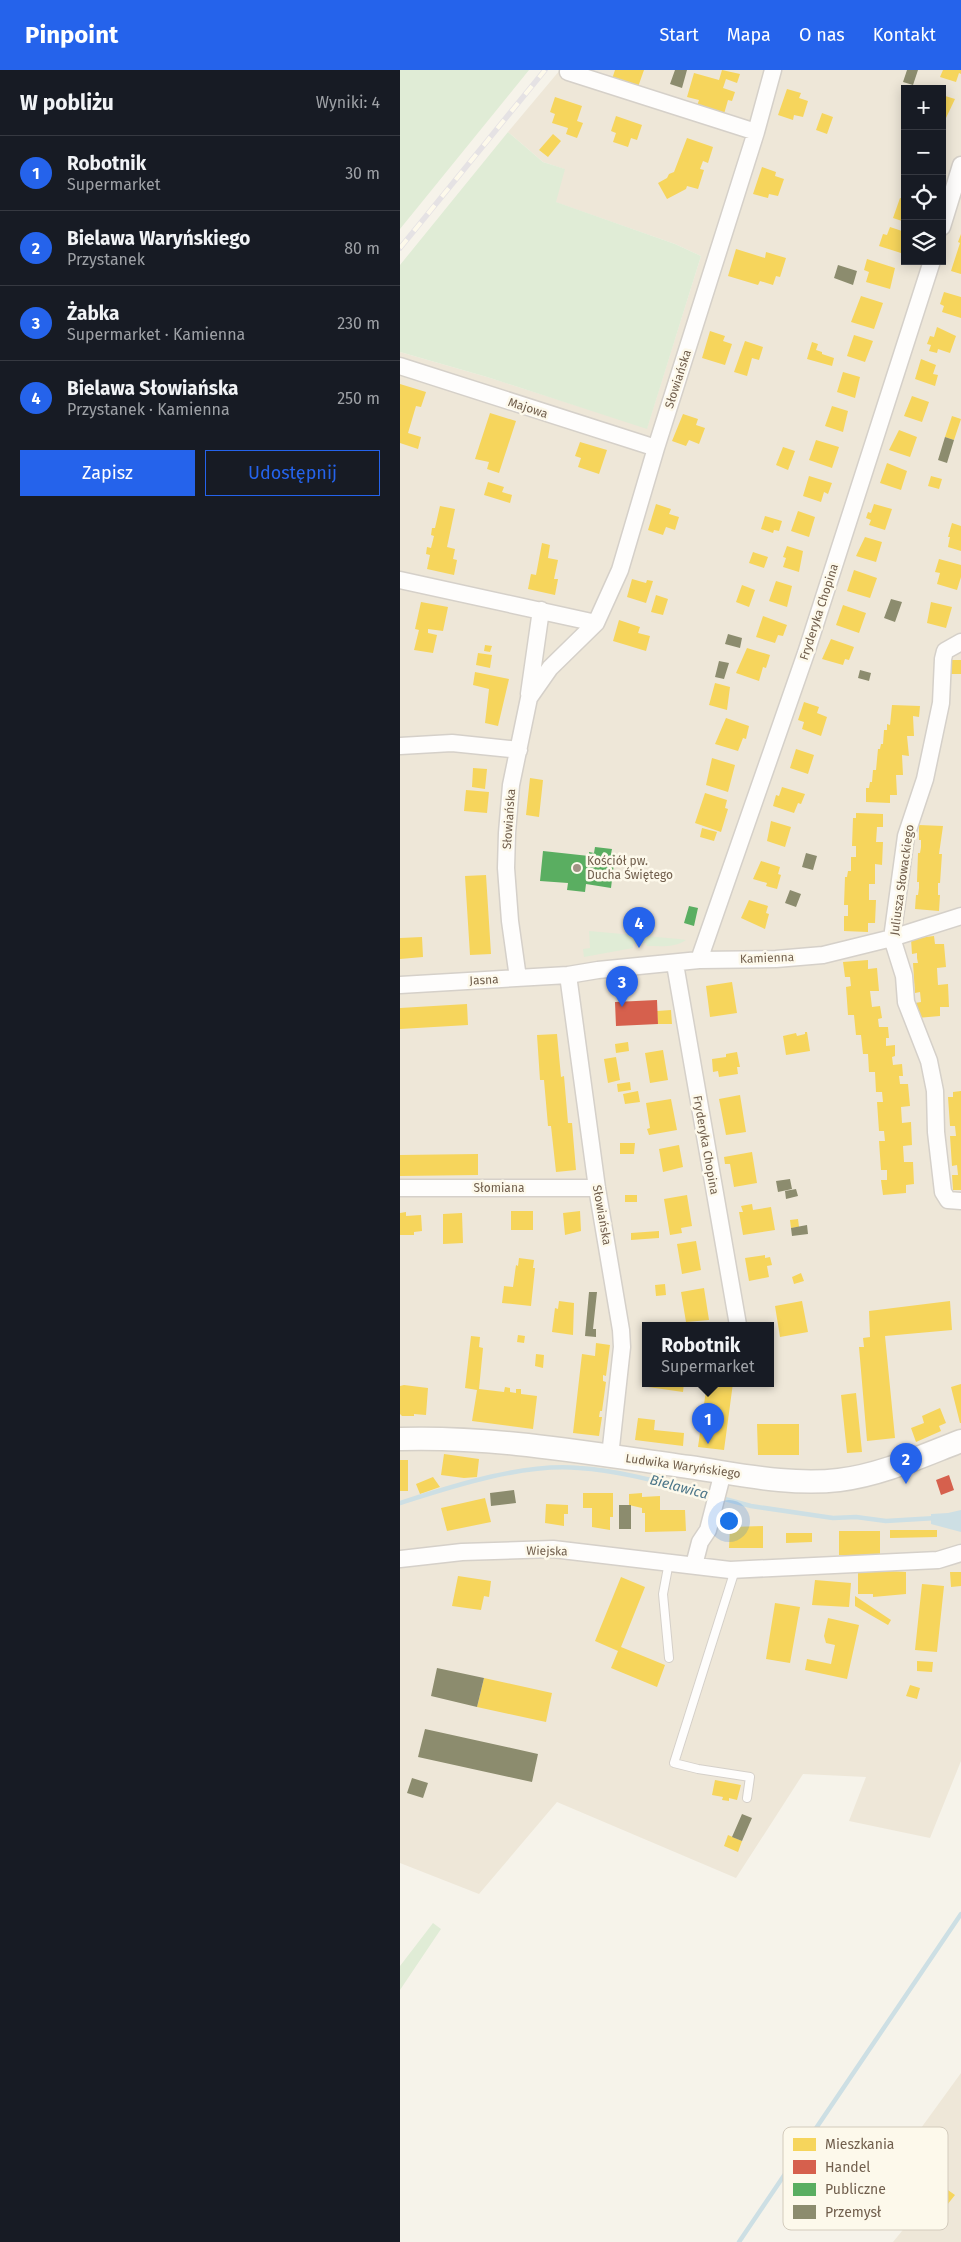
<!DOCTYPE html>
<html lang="pl">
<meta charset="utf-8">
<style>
body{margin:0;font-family:"Fira Sans",sans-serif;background:#242831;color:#f1f3f6}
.controls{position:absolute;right:15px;top:15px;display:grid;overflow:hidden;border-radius:0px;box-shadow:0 2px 12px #0003}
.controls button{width:45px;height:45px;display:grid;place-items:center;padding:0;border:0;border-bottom:1px solid #363941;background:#171b24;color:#f1f3f6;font:25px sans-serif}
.you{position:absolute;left:328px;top:1450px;width:18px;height:18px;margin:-12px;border:4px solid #fff;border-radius:50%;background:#1a73e8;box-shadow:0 0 0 8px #1a73e833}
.badge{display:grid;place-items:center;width:32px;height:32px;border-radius:50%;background:#2563eb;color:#fff;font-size:16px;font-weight:700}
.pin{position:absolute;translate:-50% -41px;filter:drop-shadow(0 1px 2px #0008)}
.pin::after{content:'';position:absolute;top:26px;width:18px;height:15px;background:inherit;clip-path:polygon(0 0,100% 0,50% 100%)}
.popup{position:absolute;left:242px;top:1252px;width:132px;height:65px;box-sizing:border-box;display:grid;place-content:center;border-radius:0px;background:#171b24;filter:drop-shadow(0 1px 4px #0005);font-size:16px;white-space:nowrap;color:#9ea1a6}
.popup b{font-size:19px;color:#f1f3f6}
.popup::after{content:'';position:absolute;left:50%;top:100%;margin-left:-10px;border:10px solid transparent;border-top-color:#171b24}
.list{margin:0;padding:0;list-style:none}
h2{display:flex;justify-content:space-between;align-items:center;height:65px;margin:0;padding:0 20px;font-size:21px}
h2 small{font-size:16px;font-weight:400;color:#9ea1a6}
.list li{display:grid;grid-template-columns:32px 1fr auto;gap:15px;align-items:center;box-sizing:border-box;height:75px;padding:0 20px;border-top:1px solid #363941}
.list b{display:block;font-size:19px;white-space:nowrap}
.list p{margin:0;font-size:16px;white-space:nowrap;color:#9ea1a6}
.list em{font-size:16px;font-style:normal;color:#9ea1a6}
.actions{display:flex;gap:10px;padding:15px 20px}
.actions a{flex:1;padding:11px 0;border:1px solid #2563eb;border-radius:0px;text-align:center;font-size:18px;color:#2563eb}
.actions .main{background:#2563eb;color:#fff}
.icon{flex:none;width:28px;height:28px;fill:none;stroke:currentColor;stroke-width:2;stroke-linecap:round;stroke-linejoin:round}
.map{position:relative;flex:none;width:561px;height:2172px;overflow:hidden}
header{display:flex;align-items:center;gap:30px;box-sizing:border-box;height:70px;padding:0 25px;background:#2563eb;color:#fff}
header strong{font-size:24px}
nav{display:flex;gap:28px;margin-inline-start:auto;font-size:18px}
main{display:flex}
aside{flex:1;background:#171b24}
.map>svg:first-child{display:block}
.residential{fill:#eee7d8;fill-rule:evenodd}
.green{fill:#e0ecd6}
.water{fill:#cddfe4}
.homes{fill:#f6d55c}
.shops{fill:#d6604d}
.public{fill:#5aae61}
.industry{fill:#8c8c6e}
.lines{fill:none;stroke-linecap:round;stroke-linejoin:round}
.stream{stroke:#cddfe4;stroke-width:4.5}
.lane-casing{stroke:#d5d0c9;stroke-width:10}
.street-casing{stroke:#d5d0c9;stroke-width:19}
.secondary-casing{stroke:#d5d0c8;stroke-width:25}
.lane{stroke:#fefdfc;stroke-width:8}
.street{stroke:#fefdfc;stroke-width:16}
.secondary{stroke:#fefdfc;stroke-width:22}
.rail-casing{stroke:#e5e2e4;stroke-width:5.5}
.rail{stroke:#fdf9eb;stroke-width:4;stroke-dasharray:11;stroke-linecap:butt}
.poi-dot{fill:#a09384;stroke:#fdf9eb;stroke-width:2}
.labels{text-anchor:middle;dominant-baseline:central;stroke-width:5;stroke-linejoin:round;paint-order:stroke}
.street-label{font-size:12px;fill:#715f4d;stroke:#fdf9eb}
.poi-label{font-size:12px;fill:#715f4d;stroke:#fdf9eb;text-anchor:start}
.water-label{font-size:14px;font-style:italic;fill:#4c7689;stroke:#fdf9eb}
.key{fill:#fdf9eb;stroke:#d3cbbc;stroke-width:1}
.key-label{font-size:14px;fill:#715f4d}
</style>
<header>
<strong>Pinpoint</strong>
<nav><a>Start</a><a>Mapa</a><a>O nas</a><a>Kontakt</a></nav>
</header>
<main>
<aside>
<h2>W pobliżu<small>Wyniki: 4</small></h2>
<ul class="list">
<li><span class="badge">1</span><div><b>Robotnik</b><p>Supermarket</p></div><em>30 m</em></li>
<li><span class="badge">2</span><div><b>Bielawa Waryńskiego</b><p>Przystanek</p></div><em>80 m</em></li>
<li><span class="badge">3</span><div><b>Żabka</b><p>Supermarket · Kamienna</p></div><em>230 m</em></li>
<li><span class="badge">4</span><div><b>Bielawa Słowiańska</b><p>Przystanek · Kamienna</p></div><em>250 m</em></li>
</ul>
<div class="actions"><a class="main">Zapisz</a><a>Udostępnij</a></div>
</aside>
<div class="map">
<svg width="561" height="2172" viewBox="0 0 561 2172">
<rect width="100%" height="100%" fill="#f6f3ea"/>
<!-- residential -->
<path class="residential" d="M160,0H561V1691L530,1768L449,1751L466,1707L403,1704L336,1808L157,1732L79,1824L0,1793V282L87,307L247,358L301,186L275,174L155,132L164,99L143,92L108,62ZM505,19H542V191H505ZM246,1255H370V1313H246Z
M561,2003V2172H493L547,2106L508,2076Z"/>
<!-- green -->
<path class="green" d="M0,0H129L0,159Z
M108,62L143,92L165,99L156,132L275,174L301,186L247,359L87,307L0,282V195Z
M189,861L279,869L286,870C275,878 260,876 247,876L246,873L233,874V878L184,887L183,879L190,878Z
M33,1853L41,1859L0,1920V1896Z"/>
<!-- water -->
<path class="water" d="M561,1440V1462L531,1454V1444L548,1443Z"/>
<!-- homes -->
<path class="homes" d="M215,0H244L238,17L212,9Z
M322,0L340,4L337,13L326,9L323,18L335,22L332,31L328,30L324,44L297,36L299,30L287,27L294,3L319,10Z
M543,0H561V4L559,3L556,12L540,7Z
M387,19L401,23L399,28L408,31L403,47L394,45L393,50L378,45Z
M542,25L555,29L546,48L542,47Z
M155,27L182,36L177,51L183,53L177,68L166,64L168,58L152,53L155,44L150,42Z
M422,43L433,47L427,64L416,60Z
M216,46L242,55L237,70L231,68L228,77L213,72L216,63L211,61Z
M153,64L161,71L148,87L139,80Z
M287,68L313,77L308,93L303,91L300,99L304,100L298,119L287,116L286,119L267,129L258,113L267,108L269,104L274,102Z
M362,97L376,102L375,106L384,109L378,126L369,124L368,128L353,124Z
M500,128L505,129V152L493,148Z
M490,157L505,162V174L501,183L479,176L483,164L487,165Z
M561,164V204L551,201L560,173L558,172Z
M336,179L365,188L366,182L386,188L380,207L376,206L373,215L360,211L358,215L328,206Z
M467,189L495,198L490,219L466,212L469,202L464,200Z
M544,222L561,227V248L542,242L544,236L540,234Z
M461,226L483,233L474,259L451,252Z
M537,257L556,266L550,283L538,279L537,283L529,281L531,275L527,274L530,266L534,267Z
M310,261L325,266L323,271L332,274L325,295L302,288Z
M454,265L473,271L465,292L447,286Z
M345,271L363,277L359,290L352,288L347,306L334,302Z
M412,272L418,274L416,280L422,282V284L434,288L432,296L407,289Z
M521,289L536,295L533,304L538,305L535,316L515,309Z
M443,302L460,307L455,328L437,322Z
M0,314L26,322L21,337L16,336L8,363L21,367L18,379L0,373Z
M512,326L529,332L522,352L504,346Z
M432,336L448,341L443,362L425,356Z
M90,343L116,351L99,403L87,399L89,392L75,389Z
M283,344L298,349L296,355L305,358L299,374L289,370L286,376L272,371Z
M552,346L561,349L554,370L545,367Z
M499,360L517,367L510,387L489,380Z
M416,370L439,377L432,398L409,390Z
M180,372L207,380L199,404L178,397L181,388L175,386Z
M383,377L395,381L388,400L376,395Z
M487,393L507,401L501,420L480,413Z
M409,406L432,413L428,424L424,422L421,432L403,426Z
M531,406L542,409L539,419L528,416Z
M88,412L104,417L102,422L112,425L110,433L84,425Z
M256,434L271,439L269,444L279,447L275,460L266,457L263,465L248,460Z
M474,434L492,439L485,460L469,455L471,450L466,448L468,442L471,443Z
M40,436L55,439L47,477L55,479L53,489L57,490L54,505L27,499L30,485L26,484L27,477L31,478L34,466L31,465L32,458H35Z
M398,441L415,447L409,467L391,461Z
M365,446L382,451L379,461L374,460L373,463L361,459Z
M552,453L561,456V481L548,477L550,467H548Z
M465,467L482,472L476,492L456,486Z
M142,473L150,475L148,488L158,490L154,509H158L155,525L128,519L131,504L136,505Z
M387,476L403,481L399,502L383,497L386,488L383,487Z
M353,482L368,487L364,498L349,493Z
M539,489L561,495V507L557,520L537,514L540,503L535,502Z
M454,500L477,508L470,528L447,521Z
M232,509L246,513L247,510L253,511L246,533L227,527Z
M376,511L392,516L387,537L369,531Z
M342,515L355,520L349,537L336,532Z
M256,525L268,529L263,545L251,542Z
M21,532L48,537L43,561L28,559V563L37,565L33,583L14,580L19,560L15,559Z
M531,532L552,537L546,558L527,553Z
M443,535L466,543L459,563L436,555Z
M363,546L387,555L383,566L378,565L375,573L356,567Z
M219,550L240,557L238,563L250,566L246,581L213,571Z
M431,569L454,577L449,590L445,589L443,595L422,589Z
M85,575L92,576L90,582L84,581Z
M347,578L370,585L366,598L363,597L359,611L336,603Z
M78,583L92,585L90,598L76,595Z
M551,590H561V604H551Z
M75,602L109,609L98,656L85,653L89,619L73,615Z
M315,613L330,617L327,640L309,635Z
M404,632L419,637L417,643L427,647L421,666L402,659L404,652L398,650Z
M492,635L520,636L519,647L513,646L514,666H507L509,686L502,685L503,705H496L497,725H490V733L466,732V718H469L470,712H472L473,700H476L478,679H480L481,674H483L484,660H487V654L490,655Z
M326,648L349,656L346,669L343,668L338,681L315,674Z
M396,679L414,685L408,704L390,698Z
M312,688L335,695L328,722L306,715Z
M73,698L87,699L85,719L72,717Z
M130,708L143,710L139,747L126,745Z
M382,717L405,724L401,734L398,733L394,743L373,736L376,725L379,726Z
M66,720L89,722L87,743L64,741Z
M305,723L327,730L325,738L328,739L321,762L295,753Z
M456,743L483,744V757H477L476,772H483L482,795L475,794V814H469V830H476L475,853H468V862L444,861V846H448V835H444L445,807H447L448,801H451V787H456V776H452L453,748H456Z
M371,751L391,757L385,777L367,771Z
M519,755L543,756L539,784H542L540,813H538V825H540L539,841L515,839L516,825H518L519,818V812H517L518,783H520L521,777V770H519Z
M302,758L317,762L314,771L300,767Z
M361,791L380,797L378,804L381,805L377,819L366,816L367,813L353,809Z
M86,805L91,884L70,885L65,806Z
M349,830L368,836L366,843L369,844L365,859L341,848Z
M534,866L535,874H544L546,897L537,898L538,915L548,914L549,937H540V946L517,948L515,933L521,932L520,922L515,923L513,893H518L517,888V883L512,884L511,869Z
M22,867L23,887L0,889V868Z
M468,890V899L477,898L479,921H470L472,937L480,936L482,948L478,949L479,957H488L489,968H486V976L495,975V986L492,987L493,995L502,994L503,1006H499L500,1014H508L510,1036L501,1037L502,1053L511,1052L512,1075L503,1076L504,1092H513L514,1114L506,1115V1123L483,1125L481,1110H487V1100H481L479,1071H485L484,1061H479L477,1032H483L482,1022H476L475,1002H469L468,984H463L461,965H456L454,945H448L446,917L451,916L450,907H445L443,892Z
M332,912L337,943L310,947L306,916Z
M67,934L68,955L0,959V938Z
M271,940L272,954H258L257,941Z
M405,962H407L410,981L386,985L383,966L396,963L397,966L405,964Z
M157,964L161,1007L164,1006L168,1053H172L176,1100L156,1102L151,1056H148L144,1010H140L137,965Z
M228,972L229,981L216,983L215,974Z
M263,980L268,1010L250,1013L245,983Z
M337,982L340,997H337L338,1004L319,1007L318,1001L313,1002L312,989L326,987V984Z
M216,987L220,1010L208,1013L204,989Z
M230,1012L231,1020L218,1022L217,1014Z
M238,1021L240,1032L225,1034L223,1024Z
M561,1021V1120H553L552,1105H558L557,1095L552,1096L550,1066H556L555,1056H550L548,1027H553V1022Z
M340,1025L346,1062L326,1065L319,1029Z
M271,1029L277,1060L249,1065L247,1059L250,1058L246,1033Z
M220,1073H235L234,1084H220Z
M279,1075L283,1097L263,1102L259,1079Z
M352,1082L357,1113L334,1117L330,1094H325L324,1087Z
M78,1084V1105L0,1106V1085Z
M225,1125H237V1132H225Z
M287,1125L292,1156L281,1158L282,1163L270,1165L264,1129Z
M352,1134L353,1140L371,1137L375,1160L343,1165L339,1142H343L341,1136Z
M111,1141H133V1160H111Z
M180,1141L181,1161L165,1165L163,1143Z
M6,1142V1146L21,1145L22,1161L14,1162V1165H0V1143Z
M62,1143L63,1173L43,1174V1144Z
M398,1149L399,1157L391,1158L390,1150Z
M259,1161V1168L231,1170V1163Z
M296,1171L301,1200L282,1204L277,1174Z
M365,1185V1188L370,1187L372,1195L367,1196L369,1207L349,1211L345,1188Z
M119,1188L134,1190L133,1198H135L131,1236L102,1233L104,1216L113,1217L116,1195L118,1196Z
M401,1203L404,1211L394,1214L392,1207Z
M265,1214L266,1225L256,1226L255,1215Z
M304,1218L309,1250L286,1252L281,1222Z
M159,1231L174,1233L173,1265L152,1262L155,1238L158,1239Z
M402,1231L408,1262L380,1267L375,1236Z
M550,1231L552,1260L485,1266L495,1368L467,1371L459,1277H464L463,1268L470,1267L469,1241Z
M118,1265L125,1266L124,1273L117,1272Z
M71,1266L80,1267L79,1277L83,1278L79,1319L104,1322L105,1317L110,1318V1322L116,1323V1319H121V1324L137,1326L133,1359L72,1351L77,1320L65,1318Z
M196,1273L210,1275L206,1306L203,1305V1311L206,1312L202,1341H200L199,1347H202L199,1366L173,1363L182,1284L195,1286Z
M136,1284L144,1285L143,1298L135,1296Z
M248,1313H284L283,1322L248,1317Z
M307,1313H333L324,1380L298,1377Z
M561,1314V1353H560L551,1317Z
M4,1315L28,1318L26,1345L14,1344V1346H2L0,1344V1316Z
M456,1323L462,1382L447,1383L441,1325Z
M540,1338L546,1353L539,1356L541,1361L516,1372L511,1358L524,1353L522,1346Z
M238,1348L255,1350L254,1360L284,1363L283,1376L235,1370Z
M357,1354H399V1385H358Z
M44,1384L79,1389L77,1407L64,1408L41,1405Z
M0,1390H8V1421H0Z
M33,1407L40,1417L20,1424L16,1414Z
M183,1423H213V1447H210V1460L192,1457V1438H183Z
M242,1423V1427L260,1426V1440H285L286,1461L245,1462V1443H242V1438L229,1435V1424Z
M85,1428L91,1452L47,1461L41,1438Z
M146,1434L168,1435V1444H164V1456L145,1453Z
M363,1456V1478H329L330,1457Z
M490,1460H537V1467L490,1468Z
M439,1461H480V1485H439Z
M386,1463H412V1472L386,1473Z
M474,1500L506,1502V1524L473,1527V1524H458V1502Z
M550,1502H561V1516L551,1517Z
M58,1506L91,1511L89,1527L84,1526L81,1540L52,1536Z
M221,1507L245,1517L221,1577L265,1595L257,1617L211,1598L218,1581L195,1571Z
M415,1510L451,1513L449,1537L412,1535Z
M522,1514L544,1516L537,1582L515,1580Z
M455,1526L491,1550L488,1555L455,1536Z
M375,1533L400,1537L390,1593L366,1589Z
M428,1548L459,1555L447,1609L405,1600L407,1589L431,1594L435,1575L426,1573L424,1566Z
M517,1591L533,1592L532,1602L517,1601Z
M84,1608L152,1623L146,1652L77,1637Z
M510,1615L520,1618L517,1629L506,1626Z
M315,1710L341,1715L337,1730L329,1728V1731L322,1730L323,1727L312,1725Z
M328,1765L342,1771L338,1782L324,1776Z
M545,2118L555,2125L547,2135L537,2128Z
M536,2132L545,2139L533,2155L524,2148Z"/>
<!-- shops -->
<path class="shops" d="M257,930L258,954L216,956L215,932Z
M549,1405L554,1420L541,1425L536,1410Z"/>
<!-- public -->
<path class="public" d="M195,777L212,779L211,784L215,785L211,818L186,814L185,822L167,820L168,813L140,811L143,781L189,786V782L194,783Z
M289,836L298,838L294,856L284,853Z"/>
<!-- industry -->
<path class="industry" d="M275,0H287L282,18L270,14Z
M507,0H518L513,15L503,12Z
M438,195L457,201L453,215L434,208Z
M545,367L554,370L547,393L538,390Z
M491,529L502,532L495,552L484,548Z
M328,564L342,568L340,578L325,574Z
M319,591L329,593L324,609L315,607Z
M460,600L471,603L469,611L458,608Z
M406,783L417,786L413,800L402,797Z
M390,820L401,824L396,837L385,833Z
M390,1109L392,1119L378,1122L376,1111Z
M396,1119L398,1126L386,1129L385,1121Z
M407,1155L408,1164L392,1166L391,1158Z
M189,1222H197L193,1259H196V1267L185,1266Z
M114,1420L116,1433L91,1436L90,1423Z
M219,1435H231V1459H219Z
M37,1598L84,1608L77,1637L31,1626Z
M25,1659L138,1684L132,1712L18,1687Z
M12,1708L28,1713L23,1728L7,1723Z
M342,1744L352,1748L342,1771L332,1767Z"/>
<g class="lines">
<!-- stream -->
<path class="stream" d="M321,1428L351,1436L433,1448L456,1447L486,1451L536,1448
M0,1433C53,1416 123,1393 179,1398C225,1401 269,1415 313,1426
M339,2172L561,1844"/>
<!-- lane casing -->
<g class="lane-casing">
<path id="lane" d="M335,1500L274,1693L298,1699L350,1707L347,1728
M269,1588L263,1524L269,1492"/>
</g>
<!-- street casing -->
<g class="street-casing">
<path id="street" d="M168,2L356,62
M542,157L561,95
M0,296L256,378
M0,510L196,553
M561,572L545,581L543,589L541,633L525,709L506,766L492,868L504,906L506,932L529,991L535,1021L536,1062L543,1122L548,1130L561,1131
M129,624L141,540
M0,676L52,673L119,680
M299,890L406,583L532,191
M275,894L338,1255
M168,905L197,1118L221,1260L222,1277L210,1386
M118,908L110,851L106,798L107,763L111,715L129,628L150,598L196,553L220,500L256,378L356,62L373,0
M0,915L168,905L198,900L299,890L376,889L423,885L492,868L561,846
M0,1118H197
M0,1489L62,1482L153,1479L330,1500L538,1490L561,1483
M294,1495L300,1472L308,1460L323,1402"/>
</g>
<!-- secondary casing -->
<g class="secondary-casing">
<path id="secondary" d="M0,1369C97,1366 193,1384 289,1397C338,1404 390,1416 439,1410C481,1405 522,1386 561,1371"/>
</g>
<!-- lane -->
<use href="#lane" class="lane"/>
<!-- street -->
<use href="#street" class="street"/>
<!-- secondary -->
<use href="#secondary" class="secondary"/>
<!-- rail casing -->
<g class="rail-casing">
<path id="rail" d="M0,178L145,0"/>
</g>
<!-- rail -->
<use href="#rail" class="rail"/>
</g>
<!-- markers -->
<circle class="poi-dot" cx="177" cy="798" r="5"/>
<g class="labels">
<!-- street labels -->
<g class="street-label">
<text transform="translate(278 309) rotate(-72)">Słowiańska</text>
<text transform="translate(128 338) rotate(18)">Majowa</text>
<text transform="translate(419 542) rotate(-72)">Fryderyka Chopina</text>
<text transform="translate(109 749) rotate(-86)">Słowiańska</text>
<text transform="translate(502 810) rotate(-82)">Juliusza Słowackiego</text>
<text transform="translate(367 888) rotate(-2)">Kamienna</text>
<text transform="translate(84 910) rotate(-3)">Jasna</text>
<text transform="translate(306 1075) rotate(80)">Fryderyka Chopina</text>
<text x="99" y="1118">Słomiana</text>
<text transform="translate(202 1145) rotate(80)">Słowiańska</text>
<text transform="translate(283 1396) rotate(8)">Ludwika Waryńskiego</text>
<text transform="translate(147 1481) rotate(1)">Wiejska</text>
</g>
<!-- poi labels -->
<g class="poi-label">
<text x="187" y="791">Kościół pw.<tspan x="187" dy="14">Ducha Świętego</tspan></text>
</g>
<!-- water labels -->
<g class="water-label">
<text transform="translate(279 1417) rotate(15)">Bielawica</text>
</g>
</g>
<!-- legend -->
<rect x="383" y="2057" width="165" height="103" rx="8" class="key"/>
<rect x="393" y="2068" width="23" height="13" fill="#f6d55c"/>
<rect x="393" y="2090" width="23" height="14" fill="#d6604d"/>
<rect x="393" y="2113" width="23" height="13" fill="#5aae61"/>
<rect x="393" y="2135" width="23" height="14" fill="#8c8c6e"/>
<g class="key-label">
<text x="425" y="2079">Mieszkania</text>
<text x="425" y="2102">Handel</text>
<text x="425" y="2124">Publiczne</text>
<text x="425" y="2147">Przemysł</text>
</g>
</svg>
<div class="controls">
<button>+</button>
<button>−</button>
<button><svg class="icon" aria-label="locate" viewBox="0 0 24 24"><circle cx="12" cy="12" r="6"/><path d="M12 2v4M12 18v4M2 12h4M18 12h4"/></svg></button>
<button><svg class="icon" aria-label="layers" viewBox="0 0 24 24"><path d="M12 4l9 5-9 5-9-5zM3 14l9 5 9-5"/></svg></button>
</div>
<div class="you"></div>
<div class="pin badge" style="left:308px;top:1374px">1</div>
<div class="popup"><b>Robotnik</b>Supermarket</div>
<div class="pin badge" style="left:506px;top:1414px">2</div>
<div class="pin badge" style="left:222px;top:937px">3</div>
<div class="pin badge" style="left:239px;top:878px">4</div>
</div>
</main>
